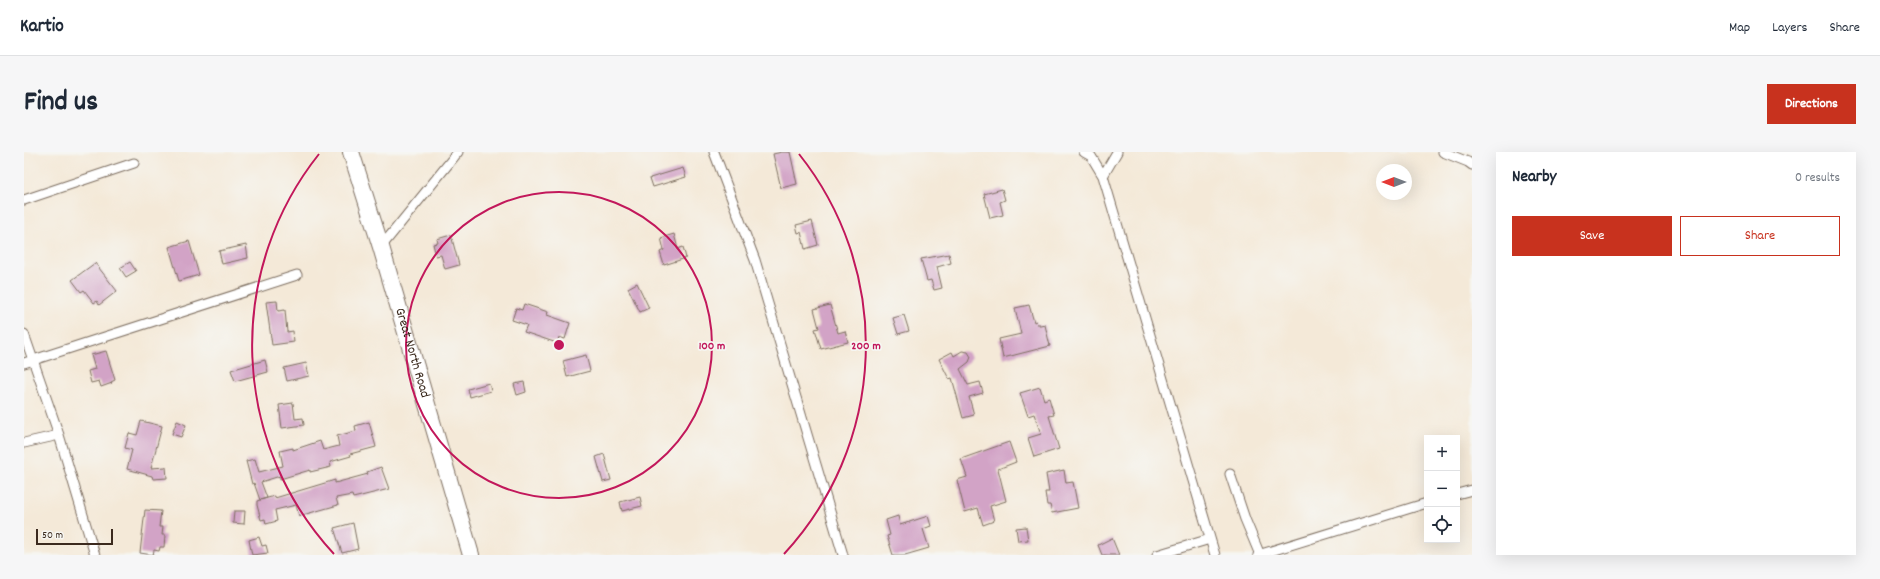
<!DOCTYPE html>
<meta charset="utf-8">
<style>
body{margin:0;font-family:Dekko,sans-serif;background:#f6f6f7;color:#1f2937}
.controls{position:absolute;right:12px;bottom:12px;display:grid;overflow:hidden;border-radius:0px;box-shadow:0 4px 16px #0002}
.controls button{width:36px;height:36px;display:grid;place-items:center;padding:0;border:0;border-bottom:1px solid #e0e1e3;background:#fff;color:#1f2937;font:20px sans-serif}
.compass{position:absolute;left:1352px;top:12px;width:36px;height:36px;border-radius:50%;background:#fff;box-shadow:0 4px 16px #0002;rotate:270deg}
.scale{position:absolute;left:12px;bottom:10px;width:77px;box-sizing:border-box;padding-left:4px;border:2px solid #3b2a1e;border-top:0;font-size:11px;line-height:14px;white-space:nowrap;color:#3b2a1e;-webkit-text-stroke:3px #f6f6f2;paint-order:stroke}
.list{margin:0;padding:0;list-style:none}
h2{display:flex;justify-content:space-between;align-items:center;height:52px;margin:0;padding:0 16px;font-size:17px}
h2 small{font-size:13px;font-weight:400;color:#747a83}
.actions{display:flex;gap:8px;padding:12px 16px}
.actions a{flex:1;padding:9px 0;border:1px solid #c8321e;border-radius:0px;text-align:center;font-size:14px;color:#c8321e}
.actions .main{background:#c8321e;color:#fff}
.icon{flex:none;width:22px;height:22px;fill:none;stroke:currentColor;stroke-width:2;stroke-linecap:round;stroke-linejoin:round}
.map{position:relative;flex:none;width:1448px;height:403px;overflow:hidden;border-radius:0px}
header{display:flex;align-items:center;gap:24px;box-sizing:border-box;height:56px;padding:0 20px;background:#fff;border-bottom:1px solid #e0e1e3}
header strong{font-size:19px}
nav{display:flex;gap:22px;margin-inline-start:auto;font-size:14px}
.intro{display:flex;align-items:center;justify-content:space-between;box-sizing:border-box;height:96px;padding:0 24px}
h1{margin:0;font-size:28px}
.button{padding:10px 18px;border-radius:0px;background:#c8321e;color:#fff;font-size:14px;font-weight:700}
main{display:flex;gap:24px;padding:0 24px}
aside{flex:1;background:#fff;border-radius:0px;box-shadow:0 4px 16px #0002}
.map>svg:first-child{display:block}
.building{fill:#d2a3c6}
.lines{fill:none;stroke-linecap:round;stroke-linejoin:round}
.street-casing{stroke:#7c6d5f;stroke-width:11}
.highway-casing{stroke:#7c6d5f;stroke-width:18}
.street{stroke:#fff;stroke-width:9}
.highway{stroke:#fff;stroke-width:16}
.ring{fill:none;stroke:#c2185b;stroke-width:2}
.labels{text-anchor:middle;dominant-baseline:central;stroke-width:3.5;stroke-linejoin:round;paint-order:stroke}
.street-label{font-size:14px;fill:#3b2a1e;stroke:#f6f6f2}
.centre{fill:#c2185b;stroke:#f6f6f2;stroke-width:2}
.ring-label{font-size:12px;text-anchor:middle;font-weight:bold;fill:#c2185b;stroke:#f6f6f2;stroke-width:3.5;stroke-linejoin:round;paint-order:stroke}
</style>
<header>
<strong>Kartio</strong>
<nav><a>Map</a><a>Layers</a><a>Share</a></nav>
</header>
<div class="intro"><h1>Find us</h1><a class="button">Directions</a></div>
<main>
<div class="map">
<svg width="1448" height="403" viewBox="0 0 1448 403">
<rect width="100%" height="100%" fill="#f6f6f2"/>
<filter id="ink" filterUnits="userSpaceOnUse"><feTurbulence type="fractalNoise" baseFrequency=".025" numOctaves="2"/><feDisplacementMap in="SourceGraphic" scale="8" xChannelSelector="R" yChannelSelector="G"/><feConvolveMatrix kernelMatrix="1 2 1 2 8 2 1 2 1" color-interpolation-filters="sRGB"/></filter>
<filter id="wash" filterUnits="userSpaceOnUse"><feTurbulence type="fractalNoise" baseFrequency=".012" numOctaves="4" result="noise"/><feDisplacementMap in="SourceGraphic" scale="16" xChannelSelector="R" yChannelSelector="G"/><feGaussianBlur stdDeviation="0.9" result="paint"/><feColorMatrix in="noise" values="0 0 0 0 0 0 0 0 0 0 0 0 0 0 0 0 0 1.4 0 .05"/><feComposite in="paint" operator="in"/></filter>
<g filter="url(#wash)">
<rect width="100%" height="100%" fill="#f4e9d8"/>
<g id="blocks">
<!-- building -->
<path class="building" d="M758,0H766L773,32L757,36L749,2Z
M659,16L662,25L629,35L626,26Z
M978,37L981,48L976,50L979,63L966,66L960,42Z
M788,69L794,93L781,97L777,80L774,81L772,73Z
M650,82L654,97L659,95L662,106L640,113L636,100L640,98L637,86Z
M427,83L435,113L421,117L417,103L412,104L409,92L414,91L413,87Z
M165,89L175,123L155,129L145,95Z
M222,93L224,106L198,112L195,99Z
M925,102L927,111L913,115L918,136L910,138L907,128L903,129L897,107Z
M106,110L112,119L102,125L96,116Z
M71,111L93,139L75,153L73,149L70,151L60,138L57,140L48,128Z
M613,131L625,156L616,160L604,136Z
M253,149L254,159L261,158L263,180L269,179L270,190L248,193L242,150Z
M500,152L524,160L523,163L546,171L541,187L535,185L533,191L500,180L503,173L488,168L492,156L498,158Z
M806,153L814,181L821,179L824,190L797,197L791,177L795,176L790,157Z
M1005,153L1010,170L1012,169L1013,172H1016V174L1021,173L1026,194L979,206L975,187L997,182L991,156Z
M880,163L885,179L874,182L869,166Z
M82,199L91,228L87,230L88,231L77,235L75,229L67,231L64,219L71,217L67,203Z
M938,199L944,200L947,205L945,210L936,217L944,233L956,230L959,241L945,245L950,263L939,266L928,226L925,227L915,207L928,200L930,204Z
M562,203L566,219L543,225L539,209Z
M241,208L244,220L211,229L207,218Z
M282,211L285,224L263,229L260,216Z
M500,230L502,240L493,243L490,232Z
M465,231L467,239L446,245L444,237Z
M1016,235L1020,248L1025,246L1030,263L1025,264L1035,297L1010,305L1004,286L1017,282L1010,262L1004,264L996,241Z
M269,251L271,267L279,266L280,273L258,276L255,253Z
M117,269L138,274L127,316L142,315L143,326L129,327L128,324L103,317L108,298L101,296L105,281L113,283Z
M153,269L162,273L157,285L148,282Z
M345,270L352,295L326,302L327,304L306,310L307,315L286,320V318L256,327V324L237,330L243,346L236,348L251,344V346L311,328V331L344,322L343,320L357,315L365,337L329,346L328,343L312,346L314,353L275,364L272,353L251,358L253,369L242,372L241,367L237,368L233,353V349L236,348L230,331L228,332L222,309L231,307L235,320L259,314L256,299L269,296V298L296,289L299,298L315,294L313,284L332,279L331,274Z
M985,290L992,310L974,317L982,349L966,354L970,369L959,373L954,356L941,360L933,328L943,325L937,307Z
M580,302L587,328L579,330L572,305Z
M1040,318L1042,331L1049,330L1054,356L1028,361L1026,353H1023L1021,340H1025L1022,322Z
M616,345L618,354L598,359L596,350Z
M121,358L137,359L135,375H139L138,383H141L140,395H136L135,399L130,398L129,403L116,401Z
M210,359H221L220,372L209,371Z
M874,364L876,373L904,364L907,374L899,377L905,396L881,403H869L863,384L866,383L862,368Z
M329,371L334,397L318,401L310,376Z
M1002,375L1004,388L994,389L992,376Z
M235,385L238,394L242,393L244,401L228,403L225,388Z
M1088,386L1095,403H1078L1074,393Z"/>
</g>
</g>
<g filter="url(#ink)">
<use href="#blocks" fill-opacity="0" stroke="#7c6d5f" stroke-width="1"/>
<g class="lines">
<!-- street casing -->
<g class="street-casing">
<path id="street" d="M690,0L731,108L819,403
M1060,0L1067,4L1079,24L1191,403
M1419,0L1444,10L1448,13
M1079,24L1093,0
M0,48L110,11
M357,95L434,0
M0,182L35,283L71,403
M0,211L273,123
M0,291L35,283
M1206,322L1221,367L1236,403
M1433,342L1448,338
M1133,403L1186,387
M1234,403L1403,351"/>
</g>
<!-- highway casing -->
<g class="highway-casing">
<g id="highway">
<path id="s1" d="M327,0L357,95L447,403"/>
</g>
</g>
<!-- street -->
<use href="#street" class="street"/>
<!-- highway -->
<use href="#highway" class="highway"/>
</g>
</g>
<!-- distance rings -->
<g class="ring">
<circle cx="535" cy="193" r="153"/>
<path d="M310 402A307 307 0 0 1 295 2M775 2A307 307 0 0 1 760 402"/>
</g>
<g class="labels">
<!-- street labels -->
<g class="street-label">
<text stroke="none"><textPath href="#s1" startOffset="210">Great North Road</textPath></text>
</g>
</g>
<circle cx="535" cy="193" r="6" class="centre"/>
<g class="ring-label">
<text x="688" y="197">100 m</text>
<text x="842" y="197">200 m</text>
</g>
</svg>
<div class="controls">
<button>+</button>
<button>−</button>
<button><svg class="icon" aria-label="locate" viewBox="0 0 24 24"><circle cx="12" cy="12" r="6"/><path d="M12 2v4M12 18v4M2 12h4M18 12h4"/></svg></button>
</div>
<svg class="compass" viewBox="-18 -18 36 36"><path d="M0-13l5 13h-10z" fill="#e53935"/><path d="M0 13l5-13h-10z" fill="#747a83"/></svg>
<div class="scale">50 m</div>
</div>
<aside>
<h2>Nearby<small>0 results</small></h2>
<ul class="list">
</ul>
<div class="actions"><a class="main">Save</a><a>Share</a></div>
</aside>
</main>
